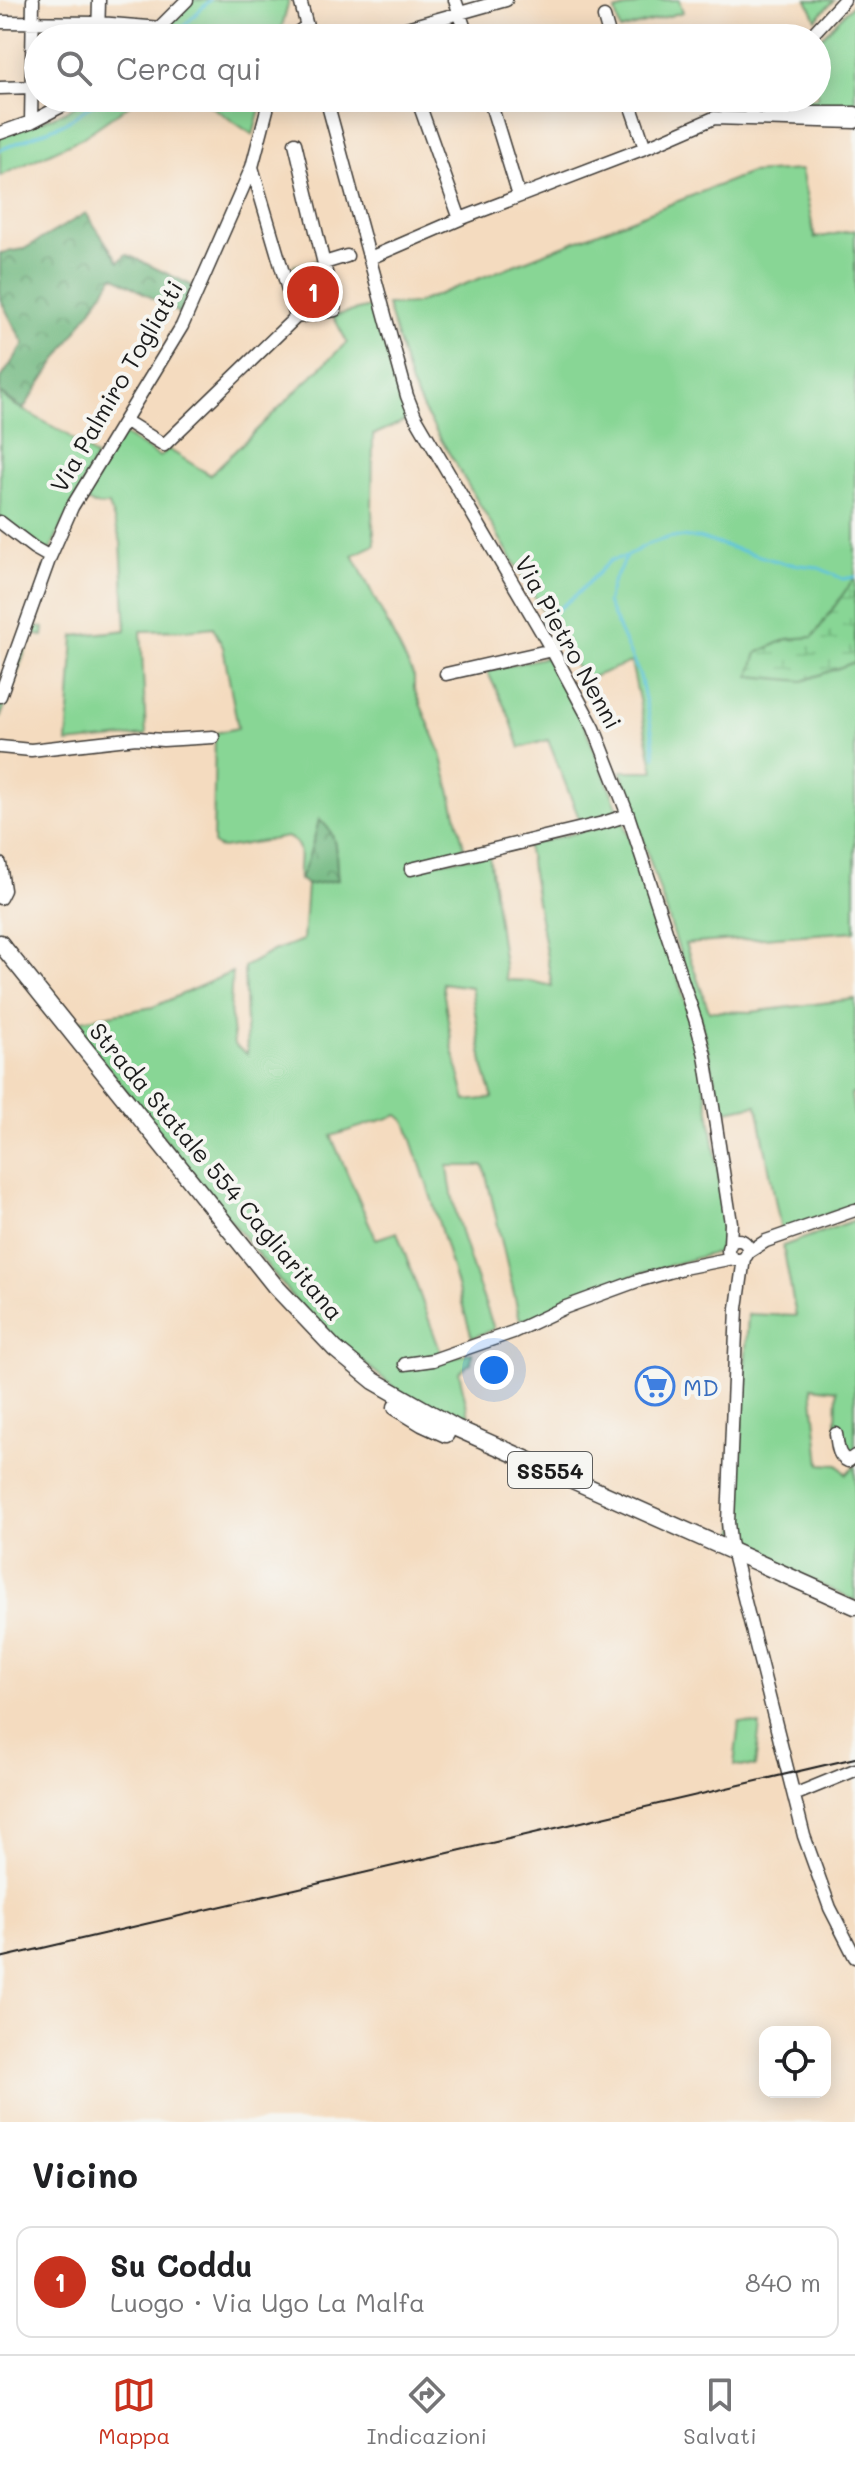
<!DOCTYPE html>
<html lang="it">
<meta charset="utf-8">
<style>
body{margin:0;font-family:Mali,sans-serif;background:#f6f6f6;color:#202124}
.controls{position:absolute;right:24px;bottom:24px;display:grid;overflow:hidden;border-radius:16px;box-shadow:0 4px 20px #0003}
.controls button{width:72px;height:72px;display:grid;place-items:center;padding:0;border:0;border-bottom:2px solid #e0e0e0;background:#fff;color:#202124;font:40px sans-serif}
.you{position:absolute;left:494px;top:1370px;width:28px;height:28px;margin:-20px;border:6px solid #fff;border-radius:50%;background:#1a73e8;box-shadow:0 0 0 12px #1a73e833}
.badge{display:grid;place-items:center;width:52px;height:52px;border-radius:50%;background:#c8321e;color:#fff;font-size:26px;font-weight:700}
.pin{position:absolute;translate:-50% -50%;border:4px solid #fff;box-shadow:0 2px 8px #0006}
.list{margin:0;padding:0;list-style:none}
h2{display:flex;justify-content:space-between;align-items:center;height:104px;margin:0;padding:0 32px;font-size:34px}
h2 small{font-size:26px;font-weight:400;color:#757577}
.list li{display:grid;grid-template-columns:52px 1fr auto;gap:24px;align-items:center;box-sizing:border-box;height:112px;margin:0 16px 16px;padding:0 16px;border:2px solid #e0e0e0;border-radius:16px}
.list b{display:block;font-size:30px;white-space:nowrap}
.list p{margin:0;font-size:26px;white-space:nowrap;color:#757577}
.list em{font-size:26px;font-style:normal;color:#757577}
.icon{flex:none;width:44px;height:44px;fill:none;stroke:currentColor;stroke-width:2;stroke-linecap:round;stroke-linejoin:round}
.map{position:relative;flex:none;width:855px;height:2122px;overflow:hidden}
.search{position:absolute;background:#fff;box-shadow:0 4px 20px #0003;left:24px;right:24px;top:24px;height:88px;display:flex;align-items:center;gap:20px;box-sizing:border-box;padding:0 28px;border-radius:44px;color:#757577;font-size:30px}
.sheet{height:232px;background:#fff}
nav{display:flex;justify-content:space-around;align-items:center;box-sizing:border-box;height:112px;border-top:2px solid #e0e0e0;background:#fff;font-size:22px;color:#757577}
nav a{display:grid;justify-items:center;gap:4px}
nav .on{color:#c8321e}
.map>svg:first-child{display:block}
.green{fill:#88d695;stroke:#527958;stroke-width:2;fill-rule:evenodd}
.forest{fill:url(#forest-crowns);stroke:#456a4d;stroke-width:2}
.wetland{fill:url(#wetland-marsh);stroke:#527958;stroke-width:2}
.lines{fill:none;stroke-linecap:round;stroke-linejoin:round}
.stream{stroke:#60c4dd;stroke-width:3}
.minor-casing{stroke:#3c3934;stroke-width:15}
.major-casing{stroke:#3c3934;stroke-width:19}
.minor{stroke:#fff;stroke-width:12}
.major{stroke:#fff;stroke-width:16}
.tram{stroke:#1c1c1c;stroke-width:2}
.labels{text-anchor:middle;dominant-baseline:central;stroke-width:8;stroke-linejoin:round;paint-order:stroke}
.shield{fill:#f6f6f2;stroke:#5d5d5c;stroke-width:2}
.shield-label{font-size:22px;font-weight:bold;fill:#1c1c1c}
.street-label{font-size:24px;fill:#1c1c1c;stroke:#f6f6f2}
.shop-label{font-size:24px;fill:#366cbe;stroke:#f6f6f2;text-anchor:start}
</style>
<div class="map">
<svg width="855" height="2122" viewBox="0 0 855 2122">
<defs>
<pattern id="forest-crowns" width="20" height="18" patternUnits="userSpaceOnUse" patternTransform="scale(2)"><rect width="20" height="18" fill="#6eb77e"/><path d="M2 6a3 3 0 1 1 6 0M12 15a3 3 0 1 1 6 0" fill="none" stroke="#5a9466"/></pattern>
<pattern id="wetland-marsh" width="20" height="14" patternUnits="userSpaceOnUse" patternTransform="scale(2)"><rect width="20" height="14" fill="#88d695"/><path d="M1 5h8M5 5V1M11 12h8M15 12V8" fill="none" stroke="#75b780"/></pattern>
</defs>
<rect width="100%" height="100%" fill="#f6f6f2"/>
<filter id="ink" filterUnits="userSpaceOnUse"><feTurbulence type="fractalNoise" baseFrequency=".0125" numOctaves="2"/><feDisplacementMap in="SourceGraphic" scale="16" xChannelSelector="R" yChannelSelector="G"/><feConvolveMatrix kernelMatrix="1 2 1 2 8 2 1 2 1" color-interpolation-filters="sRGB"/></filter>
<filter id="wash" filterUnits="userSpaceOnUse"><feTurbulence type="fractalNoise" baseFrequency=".006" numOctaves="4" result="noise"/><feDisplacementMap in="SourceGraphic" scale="32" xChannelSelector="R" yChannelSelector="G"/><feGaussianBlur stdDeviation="1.8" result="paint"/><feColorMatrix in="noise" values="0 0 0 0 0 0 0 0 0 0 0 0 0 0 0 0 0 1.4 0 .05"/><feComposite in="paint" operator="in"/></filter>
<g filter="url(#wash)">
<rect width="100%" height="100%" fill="#f4dbbf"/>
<!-- green -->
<path class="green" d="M191,0H289L279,38H151Z
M653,0H679L683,12L620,30L615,11Z
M807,0H834L816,19Z
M855,2V109L771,108L769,104L772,98H817V42Z
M763,26L806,30L800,38H697L742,30L760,31Z
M86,98H139L82,138L0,176V137L65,112Z
M199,98H263L253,135Z
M801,170L815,238L855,230V931L685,944L709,1011L751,1012L855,999V1093L851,1094L855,1120V1204L781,1231L757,1105L722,1112L699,1012L621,771H654L631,662L584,680L424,411L411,385L387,305L414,304L750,173Z
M319,260L330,305L306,311L294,266Z
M374,306L395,382L409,419L373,435L372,513L375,545L353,555L414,677V689L441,753L464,847L445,856L438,854L411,866L489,855L506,980L530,981L552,986L527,845L623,821L676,970L697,1044L710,1116L727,1233L718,1252L638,1274L588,1292L533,1318L520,1320L484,1166H448C453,1221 476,1277 494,1329L472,1338L433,1203L406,1122L398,1115L331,1136L376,1239L397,1232L441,1353L404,1361L399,1366L411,1369L472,1352L471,1363L459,1372L472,1429L398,1391L308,1316L72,1024V1019L82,1020L153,1007L232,972L230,1008L234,1045L247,1054L244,967L273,951L303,940L307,885L338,880L319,820C314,839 310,864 299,879C297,862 307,845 287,837L223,848L217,847L213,843L215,733L238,728L223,647L213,627L188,630L141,631L146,735L67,743L74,636L126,630L121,542L109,505H94L82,498L122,434L160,457L168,449L210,475L347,342L333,316ZM442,983L471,987L484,1069L493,1098L466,1101L453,1050Z
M0,393L11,403L66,434L96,457L49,552L0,518Z
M31,625L44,628L43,636L32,634L0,719V705Z
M546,657L585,727L620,814L581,823L548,740L520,748L510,718L487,671Z
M855,1220V1450L846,1454C839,1446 843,1434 836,1425L837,1390L812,1387L820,1464L838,1465L846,1474L855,1465V1601L737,1546L735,1535L748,1314L796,1316L783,1246Z
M739,1722L760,1725L755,1767L734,1765Z"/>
<!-- forest -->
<path class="forest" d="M86,213L119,262L126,254L193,286L180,314L114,276L23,409L0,393V380L24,344L0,299V253L24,249Z
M319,820C340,832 335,859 338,880L307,885L299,879C307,868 315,835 319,820Z"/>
<!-- wetland -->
<path class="wetland" d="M855,577V662L803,681L750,676L757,653L787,639L813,637Z"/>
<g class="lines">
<!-- stream -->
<path class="stream" d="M172,38L210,0
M0,150L67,122L102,98
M626,558L612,583L607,603L640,676L652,731L655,757
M540,624L577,594L611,560L625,557L648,544L671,537L699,538L783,563L817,567L843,579L855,577"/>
</g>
</g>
<g filter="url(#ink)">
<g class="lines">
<!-- minor casing -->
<g class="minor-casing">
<path id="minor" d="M300,0L310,38
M455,0L468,38
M604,17L610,38
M0,22L99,23L161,28
M98,38L99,0
M149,38L187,0
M290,38L307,26
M371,38L506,0
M809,38L844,0
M0,88L33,87
M326,98L407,396L415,416L552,650L594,728L628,815L696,1022L705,1055L731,1223L730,1245
M417,98L460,219
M489,98L519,196
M628,98L645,148
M798,113H855
M751,118L752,110L762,98
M31,122L33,0
M0,133L31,122L77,98
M295,143L335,310L296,317
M370,258L460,219L645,148L714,118L855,122
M324,263L347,256
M132,425L164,445L296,317L252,167
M0,522L34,548L50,557
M446,674L552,650
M0,696L50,557L72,507L182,326L252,167L270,98
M0,747L31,750L136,738L163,740L213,737
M0,864L4,890L0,898
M411,869L603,823L628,815
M728 1250a10 10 0 1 1 20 0a10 10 0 1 1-20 0Z
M747,1253L766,1241L855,1210
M744,1258L737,1308L728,1522L730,1542L804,1836L830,1908L855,1957
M405,1364L433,1360L513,1332L566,1307L637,1281L683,1268L733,1258
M836,1434C838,1445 837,1456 848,1461L855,1456
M794,1795L855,1770"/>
</g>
<!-- major casing -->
<g class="major-casing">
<path id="major" d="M0,943L275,1286L335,1349L374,1381L456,1428L855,1606
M396,1407L422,1423L446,1434"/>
</g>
<!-- minor -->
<use href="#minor" class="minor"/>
<!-- major -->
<use href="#major" class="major"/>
<!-- tram -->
<path class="tram" d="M0,1958L855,1758"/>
</g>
</g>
<!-- icons -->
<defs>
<g id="supermarket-ring" transform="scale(2)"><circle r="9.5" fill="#f6f6f2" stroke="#3f7fe0" stroke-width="1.5"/><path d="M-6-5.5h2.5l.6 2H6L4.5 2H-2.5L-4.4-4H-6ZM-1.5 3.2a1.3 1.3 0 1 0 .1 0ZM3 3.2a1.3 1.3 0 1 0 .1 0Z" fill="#3f7fe0"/></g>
</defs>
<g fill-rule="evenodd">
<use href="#supermarket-ring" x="655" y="1386"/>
</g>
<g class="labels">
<!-- shield labels -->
<rect class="shield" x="508" y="1452" width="84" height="36" rx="6"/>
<g class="shield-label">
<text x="550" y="1470">SS554</text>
</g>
<!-- street labels -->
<g class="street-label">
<text transform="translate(116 386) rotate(-60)">Via Palmiro Togliatti</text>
<text transform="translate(569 642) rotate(61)">Via Pietro Nenni</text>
<text transform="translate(217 1171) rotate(50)">Strada Statale 554 Cagliaritana</text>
</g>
<!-- shop labels -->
<g class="shop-label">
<text x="683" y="1386">MD</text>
</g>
</g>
</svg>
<div class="controls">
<button><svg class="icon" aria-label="locate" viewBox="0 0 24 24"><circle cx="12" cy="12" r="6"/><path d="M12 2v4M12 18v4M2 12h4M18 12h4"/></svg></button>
</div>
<div class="you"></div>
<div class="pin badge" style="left:313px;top:292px">1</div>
<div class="search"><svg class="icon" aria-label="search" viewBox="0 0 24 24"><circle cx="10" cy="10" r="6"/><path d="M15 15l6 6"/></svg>Cerca qui</div>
</div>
<section class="sheet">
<h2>Vicino<small></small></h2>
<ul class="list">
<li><span class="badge">1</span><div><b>Su Coddu</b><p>Luogo · Via Ugo La Malfa</p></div><em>840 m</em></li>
</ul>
</section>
<nav>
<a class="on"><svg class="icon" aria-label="map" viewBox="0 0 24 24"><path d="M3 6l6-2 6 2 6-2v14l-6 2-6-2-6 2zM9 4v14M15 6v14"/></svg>Mappa</a>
<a><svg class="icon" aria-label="directions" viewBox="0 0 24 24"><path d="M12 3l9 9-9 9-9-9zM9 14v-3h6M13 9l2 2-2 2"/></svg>Indicazioni</a>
<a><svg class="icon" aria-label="saved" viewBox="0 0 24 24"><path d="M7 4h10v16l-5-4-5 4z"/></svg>Salvati</a>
</nav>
